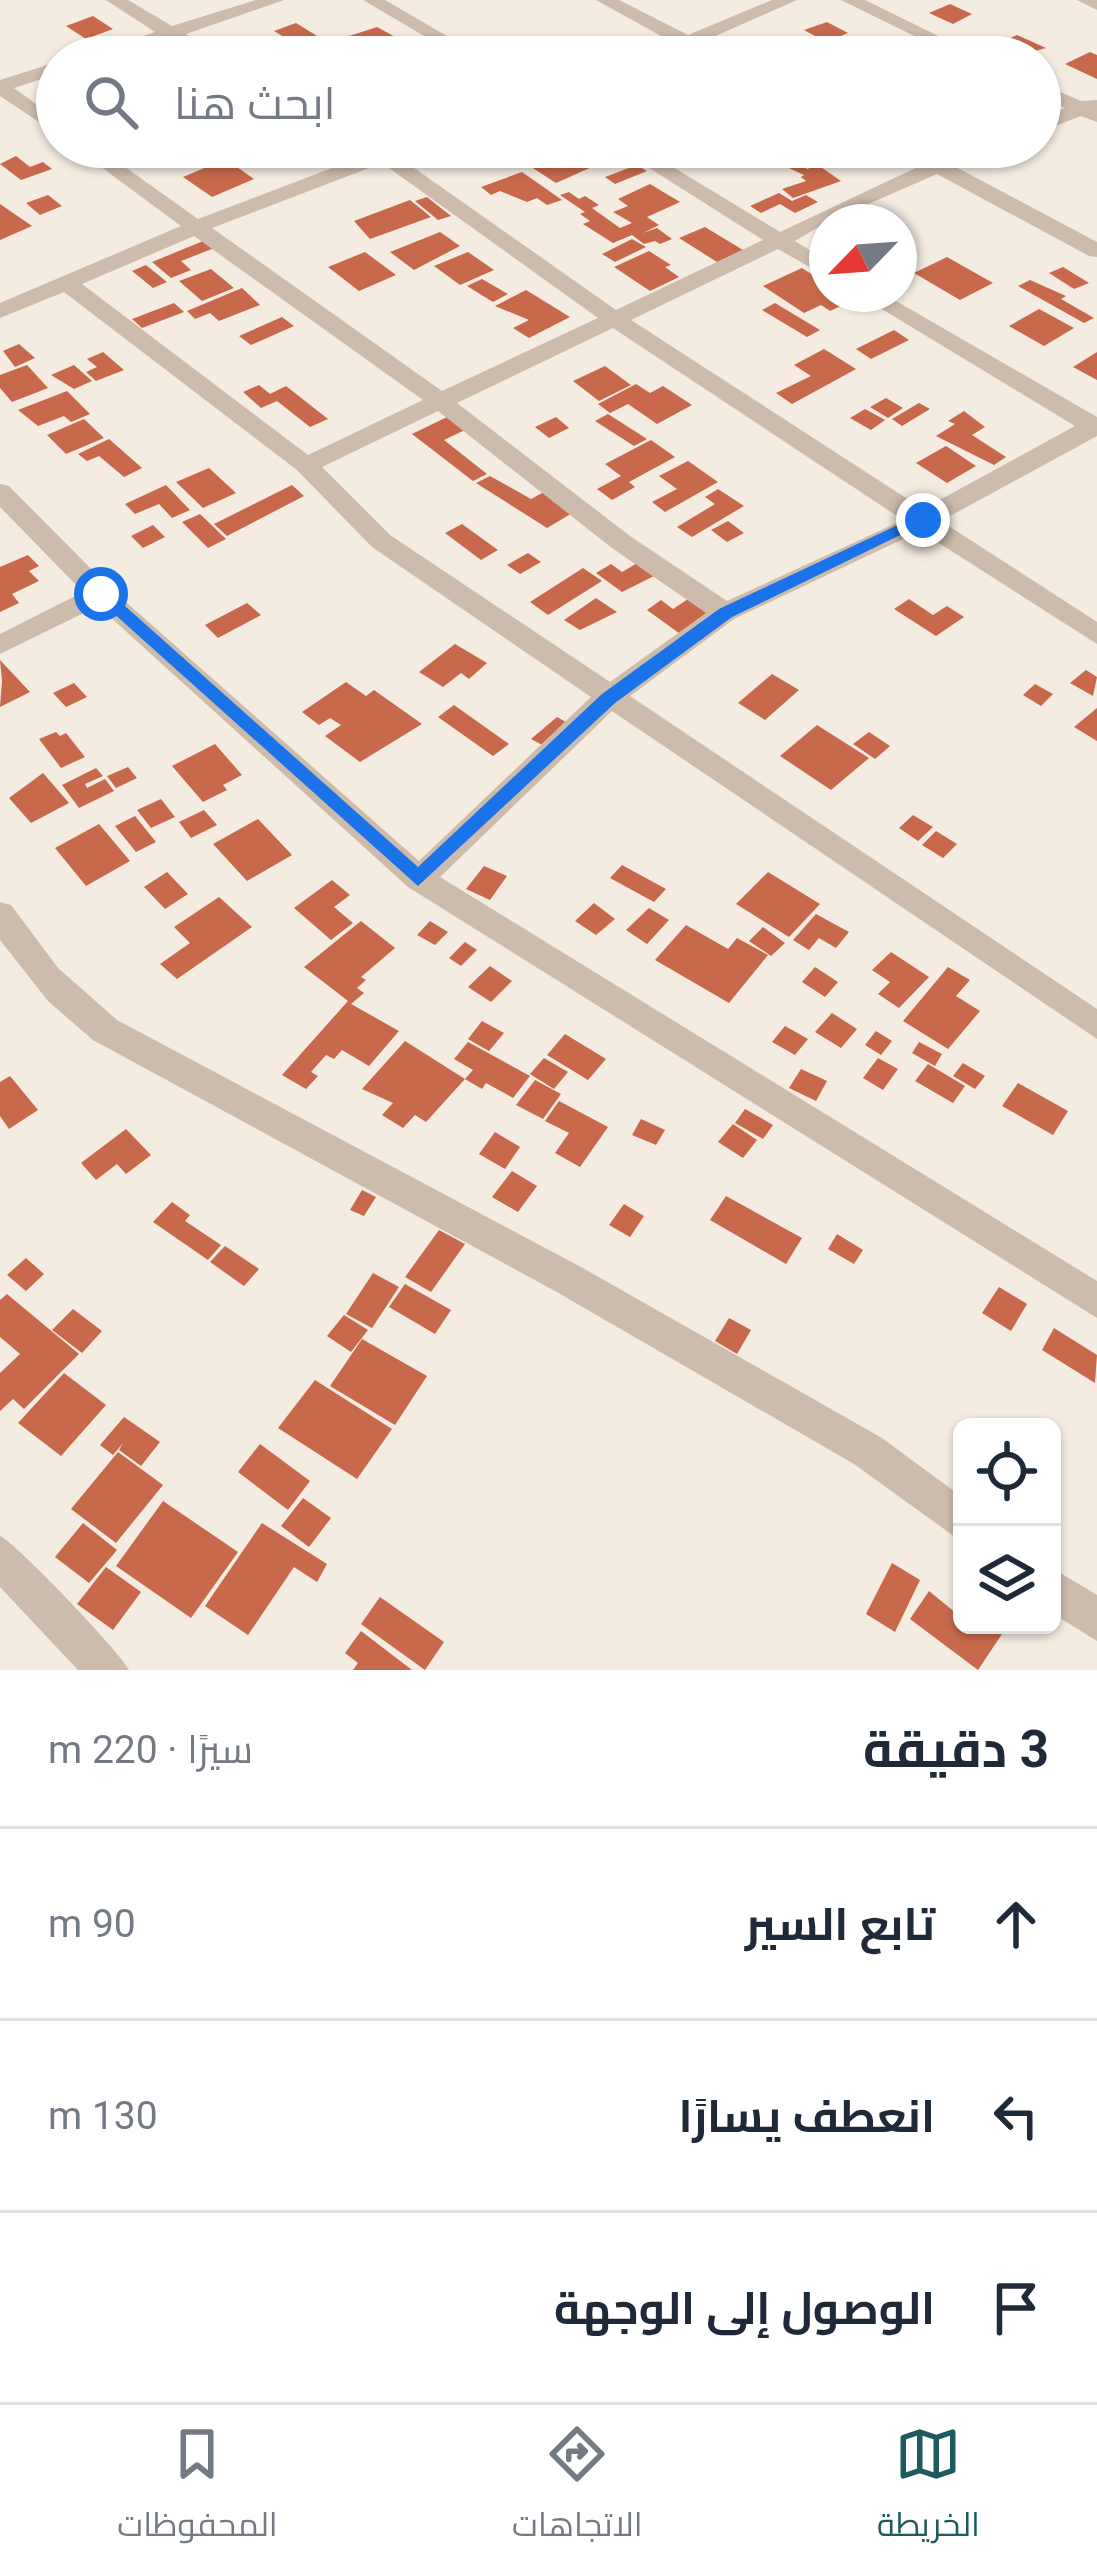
<!DOCTYPE html>
<html lang="ar">
<meta charset="utf-8">
<style>
body{margin:0;font-family:Roboto,Cairo,sans-serif;background:#f6f6f7;color:#1f2937;direction:rtl}
.controls{position:absolute;right:36px;bottom:36px;display:grid;overflow:hidden;border-radius:18px;box-shadow:0 3px 9px #0004}
.controls button{width:108px;height:108px;display:grid;place-items:center;padding:0;border:0;border-bottom:3px solid #e0e1e3;background:#fff;color:#1f2937;font:60px sans-serif}
.compass{position:absolute;left:809px;top:204px;width:108px;height:108px;border-radius:50%;background:#fff;box-shadow:0 3px 9px #0004;rotate:245deg}
.stop{position:absolute;width:36px;height:36px;margin:-27px;border:9px solid #1a73e8;border-radius:50%;background:#fff}
.stop.end{background:#1a73e8;border-color:#fff;box-shadow:0 3px 12px #0008}
.list{margin:0;padding:0;list-style:none}
h2{display:flex;justify-content:space-between;align-items:center;height:156px;margin:0;padding:0 48px;font-size:51px}
h2 small{font-size:39px;font-weight:400;color:#747a83}
.list li{display:grid;grid-template-columns:78px 1fr auto;gap:36px;align-items:center;box-sizing:border-box;height:192px;padding:0 48px;border-top:3px solid #e0e1e3}
.list b{display:block;font-size:45px;white-space:nowrap}
.list em{font-size:39px;font-style:normal;color:#747a83}
.icon{flex:none;width:66px;height:66px;fill:none;stroke:currentColor;stroke-width:2;stroke-linecap:round;stroke-linejoin:round}
.map{position:relative;flex:none;width:1097px;height:1670px;overflow:hidden;direction:ltr}
.search{position:absolute;background:#fff;box-shadow:0 3px 9px #0004;left:36px;right:36px;top:36px;height:132px;display:flex;align-items:center;gap:30px;box-sizing:border-box;padding:0 42px;border-radius:66px;color:#747a83;font-size:45px}
.sheet{height:732px;background:#fff}
nav{display:flex;justify-content:space-around;align-items:center;box-sizing:border-box;height:168px;border-top:3px solid #e0e1e3;background:#fff;font-size:33px;color:#747a83}
nav a{display:grid;justify-items:center;gap:6px}
nav .on{color:#1f5a5e}
.map>svg:first-child{display:block}
.building{fill:#c8694b}
.lines{fill:none;stroke-linecap:round;stroke-linejoin:round}
.minor{fill:#cdbbac;fill-rule:evenodd}
.route{fill:#1a73e8}
</style>
<div class="map">
<svg width="1097" height="1670" viewBox="0 0 1097 1670">
<rect width="100%" height="100%" fill="#f4ebe1"/>
<!-- building -->
<path class="building" d="M950,4L972,14L953,24L929,13Z
M93,16L113,29L86,39L66,26Z
M827,22L848,33L826,42L804,30Z
M296,23L322,39L301,47L274,31Z
M377,27L410,45L366,57L340,39Z
M1017,35L1046,48L1017,56L1009,52L1021,47L1006,40Z
M290,43L302,50L310,46L329,57L276,54L283,52L277,48Z
M843,43L865,57H832L820,49Z
M1090,52L1097,55V79L1065,64Z
M769,147L801,149L813,156L797,162L807,169L818,165L841,181L793,198L782,189L806,181L801,177L804,175L778,163L794,158Z
M581,149L603,162L556,183L511,154L521,150L544,164Z
M238,154L246,160L234,165L254,179L212,197L183,177Z
M16,156L30,167L43,162L52,169L21,180L0,164Z
M637,165L647,171L615,184L605,177Z
M522,172L562,200L547,205L537,198L527,202L500,191L491,195L481,187Z
M650,184L680,202L647,217L659,225L643,233L657,228L672,239L660,244L655,241L644,244L632,235L613,243L583,224L590,221L580,214L585,212L560,195L569,192L579,199L585,196L599,205L592,208L620,228L632,223L613,212L628,206L618,199Z
M779,193L792,201L806,195L818,202L795,213L780,204L761,213L750,206Z
M48,195L62,206L40,215L26,203Z
M427,197L437,205L451,216L438,220L415,201Z
M410,200L431,217L370,239L354,221Z
M0,204L32,226L0,240Z
M705,227L743,250L717,262L679,238Z
M440,232L460,246L414,270L390,252Z
M208,239L217,247L181,261L191,270L171,278L152,262Z
M632,239L646,247L615,262L602,254Z
M649,251L671,265L665,267L679,277L650,291L614,267Z
M365,252L396,275L359,291L328,267Z
M468,252L494,270L460,285L434,266Z
M947,257L993,283L960,300L914,273Z
M146,265L167,282L153,288L132,271Z
M1063,267L1089,283L1074,289L1049,273Z
M802,268L827,284V294H866L830,311L821,305L804,313L763,286Z
M211,269L234,288L202,301L179,281Z
M482,279L508,294L493,302L467,286Z
M1030,280L1066,296L1061,299L1094,318L1084,323L1018,286Z
M242,288L260,305L219,321L210,313L195,319L187,311Z
M526,290L570,317L529,338L513,328L529,320L495,306Z
M174,303L184,312L142,328L132,319Z
M775,303L820,330L807,337L762,310Z
M1039,309L1074,328L1044,346L1009,326Z
M282,317L294,326L251,345L239,336Z
M894,330L909,340L871,359L856,349Z
M19,344L35,358L15,367L3,351Z
M824,349L856,369L792,404L776,393L811,376L794,365Z
M103,352L124,370L96,381L86,372L97,367L87,359Z
M1097,352V380L1073,367Z
M27,365L48,388L12,402L0,388V375Z
M74,365L92,381L74,389L51,375Z
M605,366L631,385L599,401L573,381Z
M636,384L650,393L663,386L692,405L657,424L628,404L610,413L598,404Z
M259,385L270,394L286,386L328,419L310,427L277,401L261,408L243,392Z
M67,391L90,414L71,422L64,416L38,426L18,410Z
M886,398L903,408L888,418L870,407Z
M919,403L930,409L902,426L892,419Z
M865,409L885,420L871,430L850,418Z
M964,411L985,427L972,435L1006,457L994,465L936,436L955,424L948,421Z
M608,414L647,439L634,446L595,421Z
M447,417L465,430L444,440L487,474L473,481L412,434Z
M556,417L569,428L549,438L535,427Z
M84,419L104,438L66,454L47,435Z
M109,439L142,468L124,477L99,456L87,461L78,454Z
M651,440L675,457L629,482L635,487L612,500L597,489L621,476L605,464Z
M946,446L976,466L947,483L916,463Z
M688,461L718,482L665,512L652,502L677,489L659,476Z
M209,468L236,493L203,508L176,482Z
M490,476L531,499L544,492L574,512L547,528L476,483Z
M166,485L190,510L172,518L159,504L135,514L125,504Z
M292,485L304,496L227,536L214,524Z
M718,489L744,506L692,537L677,527L715,504L705,497Z
M200,514L226,539L208,548L182,522Z
M728,521L744,533L727,542L711,530Z
M462,524L498,550L481,560L445,533Z
M153,525L165,537L143,548L131,536Z
M528,553L541,562L520,574L507,565Z
M28,555L39,566L29,571L39,581L12,594L19,603L0,612V567Z
M639,562L656,575L622,592L596,573L611,564L622,572Z
M583,568L602,581L548,615L530,602Z
M596,598L617,612L580,630L564,620Z
M688,599L712,616L683,636L647,610L661,600L673,609Z
M909,599L933,615L947,606L964,617L936,636L894,609Z
M247,603L261,615L218,638L205,625Z
M455,644L487,663L469,679L461,673L443,687L419,672Z
M0,660L30,692L0,707L2,681Z
M1086,670L1097,677L1093,696L1070,683Z
M772,674L799,690L765,720L738,703Z
M346,682L366,696L374,690L422,724L360,762L325,736L341,725L330,718L319,725L302,712Z
M74,683L87,697L66,707L53,693Z
M1035,684L1053,694L1041,706L1023,695Z
M454,705L509,744L493,756L438,717Z
M1097,708V741L1074,727Z
M557,717L573,726L548,748L531,739Z
M817,725L869,758L831,790L780,756Z
M56,732L60,736L66,733L85,757L61,768L39,739Z
M869,732L890,746L875,759L853,744Z
M215,744L242,775L223,785L227,790L203,802L172,766Z
M128,767L137,778L116,788L107,776Z
M96,768L103,776L85,784L87,788L105,779L114,791L79,808L62,785Z
M43,773L69,803L31,823L9,798Z
M161,799L175,817L151,828L137,810Z
M204,810L217,825L191,838L179,822Z
M913,815L933,827L918,841L899,828Z
M135,816L156,842L136,852L115,826Z
M258,819L292,855L247,881L213,844Z
M99,824L130,861L86,886L55,848Z
M936,831L957,844L943,858L922,845Z
M622,865L666,889L654,902L610,878Z
M484,866L507,876L490,900L466,889Z
M167,872L188,894L165,909L144,887Z
M768,872L820,904L789,937L736,904Z
M332,880L350,895L334,907L353,923L331,940L294,908Z
M219,897L252,927L177,979L160,964L190,943L174,927Z
M594,903L615,919L596,935L575,921Z
M649,908L669,920L647,944L626,930Z
M816,914L849,932L836,948L819,938L809,950L793,940Z
M361,921L395,948L361,977L366,980L357,988L364,993L351,1004L399,1031L369,1066L342,1050L334,1059L326,1055L311,1072L318,1076L306,1089L282,1075L348,1001L304,967Z
M430,921L448,932L435,945L417,935Z
M686,925L728,949L737,938L768,955L729,1003L655,960Z
M763,927L785,943L771,956L749,941Z
M465,942L477,950L461,966L449,958Z
M891,952L929,977L899,1008L878,994L890,982L872,970Z
M490,966L512,981L491,1002L468,987Z
M815,967L838,982L825,997L802,982Z
M948,967L970,980L956,996L980,1011L948,1049L903,1021Z
M832,1013L857,1029L841,1048L815,1032Z
M482,1021L504,1033L489,1051L468,1039Z
M785,1026L808,1039L795,1055L772,1042Z
M876,1031L892,1041L881,1055L865,1045Z
M565,1034L606,1059L588,1080L547,1055Z
M405,1041L465,1079L426,1122L415,1115L403,1128L382,1115L393,1103L362,1089Z
M468,1042L530,1076L513,1098L486,1083L482,1089L465,1079L473,1070L454,1059Z
M919,1042L942,1054L935,1066L912,1053Z
M544,1058L568,1072L554,1089L530,1074Z
M878,1058L898,1069L883,1090L863,1078Z
M963,1063L985,1076L975,1089L953,1076Z
M928,1064L965,1086L953,1103L915,1081Z
M801,1069L827,1081L816,1101L789,1088Z
M10,1076L38,1110L9,1129L0,1116V1082Z
M535,1080L561,1094L543,1119L516,1105Z
M1018,1083L1068,1111L1053,1135L1002,1106Z
M559,1101L608,1127L580,1167L555,1153L569,1133L545,1121Z
M745,1109L773,1125L763,1139L735,1123Z
M641,1119L665,1130L656,1145L632,1135Z
M733,1124L757,1140L743,1158L718,1142Z
M126,1129L151,1155L126,1174L117,1164L96,1180L81,1163Z
M495,1132L520,1147L505,1169L479,1154Z
M512,1171L537,1186L518,1212L492,1197Z
M362,1190L376,1197L364,1216L350,1210Z
M726,1196L802,1238L786,1264L710,1220Z
M172,1202L190,1215L185,1221L221,1245L208,1260L153,1222Z
M624,1204L644,1216L630,1237L609,1225Z
M439,1230L465,1244L431,1292L405,1277Z
M837,1234L863,1250L854,1264L828,1249Z
M225,1246L259,1269L244,1286L210,1262Z
M26,1258L44,1274L26,1291L7,1275Z
M373,1273L399,1287L372,1328L346,1314Z
M405,1284L451,1310L435,1334L389,1307Z
M999,1287L1027,1304L1011,1331L982,1313Z
M7,1294L79,1354L24,1409L13,1399L0,1411V1373L20,1354L0,1337V1300Z
M73,1309L102,1331L82,1353L52,1330Z
M344,1315L368,1330L351,1352L327,1336Z
M729,1318L751,1330L737,1354L715,1341Z
M1054,1328L1097,1355L1095,1383L1042,1350Z
M362,1339L427,1376L395,1425L330,1386Z
M64,1373L106,1405L61,1456L18,1423Z
M315,1380L392,1429L357,1479L278,1428Z
M124,1417L160,1442L141,1466L119,1450L123,1443L113,1455L100,1445Z
M260,1444L310,1481L288,1510L238,1472Z
M118,1452L163,1485L116,1543L71,1509Z
M303,1498L331,1518L309,1547L281,1526Z
M163,1501L238,1552L191,1618L116,1566Z
M83,1523L117,1550L89,1583L55,1557Z
M262,1523L327,1564L317,1582L294,1567L248,1635L205,1606Z
M892,1563L920,1580L895,1632L866,1614Z
M106,1567L141,1592L113,1630L77,1604Z
M929,1591L962,1618V1625H1008L978,1670L910,1619Z
M380,1597L444,1642L425,1670L361,1624Z
M361,1631L412,1670H353L358,1663L345,1653Z"/>
<g class="lines">
<!-- minor -->
<path class="minor" d="M106,0H128L172,26L256,0H284L186,34L220,57H198L168,40L113,57H85L155,32Z
M363,0H385L483,57H460Z
M596,0H619L688,35L772,0H797L702,42L725,57H702L686,49L667,57H642L672,42Z
M841,0H865L981,57H957Z
M1077,0H1097V10Z
M57,62V74L14,88L57,119V134L0,96V80Z
M1040,83L1081,101L1097,100V122L1081,116L1040,132V119L1065,108L1040,96Z
M74,147H97L198,219L369,154L362,147H432L400,158L616,310L763,240L616,147H640L780,232L922,165L893,147H918L939,158L970,147H999L954,166L1097,242V257L1089,256L937,174L827,222L795,241L827,261V277L778,249L631,320L923,509L1075,426L857,294H884L1097,417V436L941,521L1097,622V644L920,531L734,619L630,696L1097,1009V1039L612,711L440,877L1097,1281V1318L408,887L98,606L0,654V634L83,592L0,507V484L9,486L110,588L419,861L591,697L372,547L297,470L64,292L0,318V303L181,226ZM382,163L598,318L442,391L212,228ZM194,236L423,400L308,455L82,284ZM613,328L903,520L727,601L630,536L457,403ZM438,411L612,548L706,613L610,682L390,535L322,467Z
M0,902L11,905L58,968L117,1020L581,1267L882,1438L962,1497V1542L854,1464L555,1291L93,1040L48,1001L0,940Z
M0,1536C15,1542 122,1654 129,1670H78L0,1587Z
M1052,1568L1097,1595V1641L1052,1613Z"/>
</g>
<!-- route -->
<path class="route" d="M917,516L931,520L732,617L615,703L418,886L92,594L107,590L418,867L602,694L719,609Z"/>
</svg>
<div class="controls">
<button><svg class="icon" aria-label="locate" viewBox="0 0 24 24"><circle cx="12" cy="12" r="6"/><path d="M12 2v4M12 18v4M2 12h4M18 12h4"/></svg></button>
<button><svg class="icon" aria-label="layers" viewBox="0 0 24 24"><path d="M12 4l9 5-9 5-9-5zM3 14l9 5 9-5"/></svg></button>
</div>
<svg class="compass" viewBox="-18 -18 36 36"><path d="M0-13l5 13h-10z" fill="#e53935"/><path d="M0 13l5-13h-10z" fill="#747a83"/></svg>
<div class="stop" style="left:101px;top:594px"></div>
<div class="stop end" style="left:923px;top:520px"></div>
<div class="search"><svg class="icon" aria-label="search" viewBox="0 0 24 24"><circle cx="10" cy="10" r="6"/><path d="M15 15l6 6"/></svg>ابحث هنا</div>
</div>
<section class="sheet">
<h2>3 دقيقة<small>سيرًا · 220 m</small></h2>
<ul class="list">
<li><svg class="icon" aria-label="ahead" viewBox="0 0 24 24"><path d="M12 20V5M6 11l6-6 6 6"/></svg><div><b>تابع السير</b></div><em>90 m</em></li>
<li><svg class="icon" aria-label="left" viewBox="0 0 24 24"><path d="M17 20v-9H6M10 6l-5 5 5 5"/></svg><div><b>انعطف يسارًا</b></div><em>130 m</em></li>
<li><svg class="icon" aria-label="arrive" viewBox="0 0 24 24"><path d="M6 21V4h12l-3 4 3 4H6"/></svg><div><b>الوصول إلى الوجهة</b></div></li>
</ul>
</section>
<nav>
<a class="on"><svg class="icon" aria-label="map" viewBox="0 0 24 24"><path d="M3 6l6-2 6 2 6-2v14l-6 2-6-2-6 2zM9 4v14M15 6v14"/></svg>الخريطة</a>
<a><svg class="icon" aria-label="directions" viewBox="0 0 24 24"><path d="M12 3l9 9-9 9-9-9zM9 14v-3h6M13 9l2 2-2 2"/></svg>الاتجاهات</a>
<a><svg class="icon" aria-label="saved" viewBox="0 0 24 24"><path d="M7 4h10v16l-5-4-5 4z"/></svg>المحفوظات</a>
</nav>
